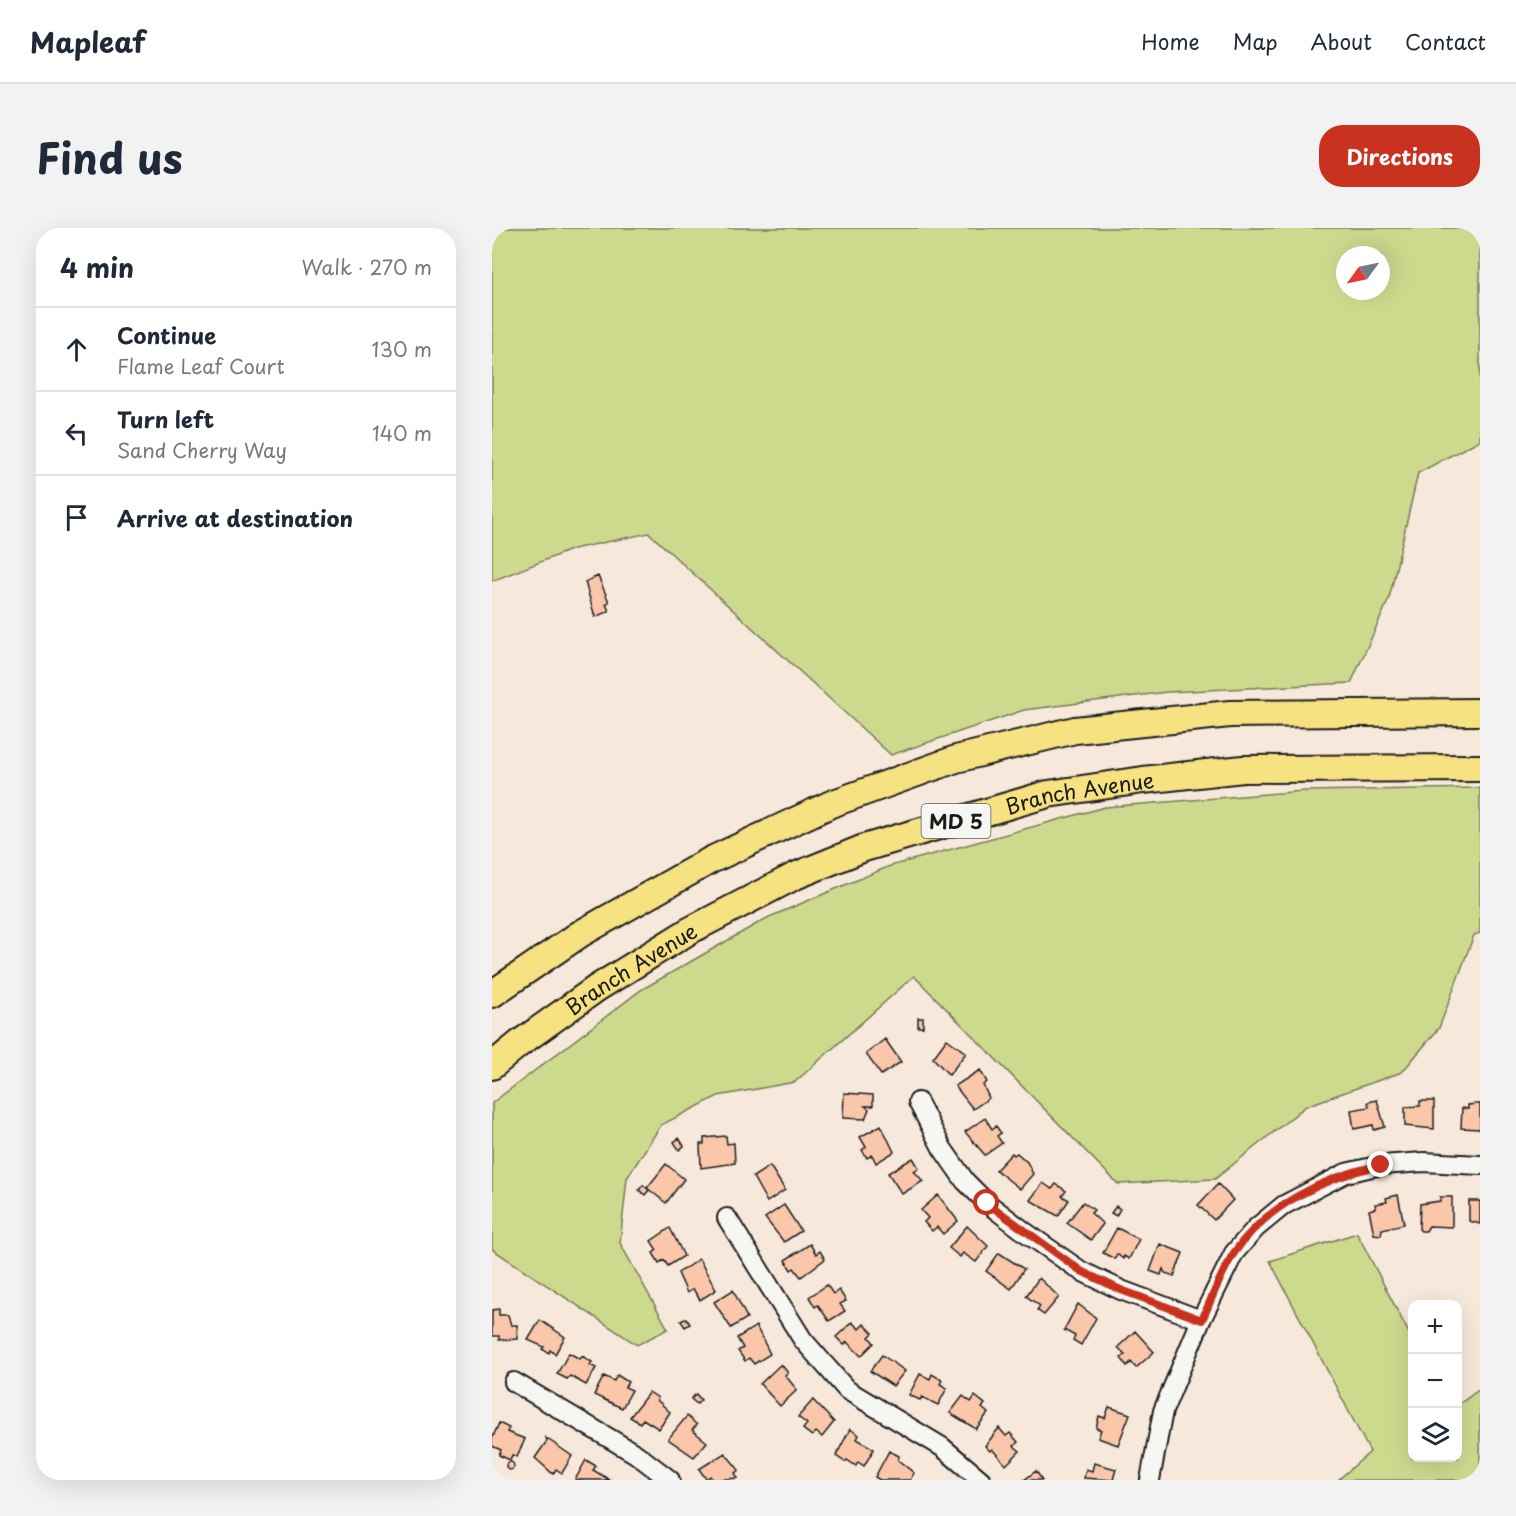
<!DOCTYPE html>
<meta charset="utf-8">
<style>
body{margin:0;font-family:"Playpen Sans",sans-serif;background:#f2f2f3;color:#1f2937}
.controls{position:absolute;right:18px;bottom:18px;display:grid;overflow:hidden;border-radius:12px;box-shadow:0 6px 24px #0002}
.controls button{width:54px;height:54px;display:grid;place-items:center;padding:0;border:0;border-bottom:2px solid #e0e1e3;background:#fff;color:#1f2937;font:30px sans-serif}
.compass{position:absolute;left:844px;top:18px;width:54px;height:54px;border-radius:50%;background:#fff;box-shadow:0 6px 24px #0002;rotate:237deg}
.stop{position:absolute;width:18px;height:18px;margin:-14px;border:4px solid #c8321e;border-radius:50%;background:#fff}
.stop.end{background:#c8321e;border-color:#fff;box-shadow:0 2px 6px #0008}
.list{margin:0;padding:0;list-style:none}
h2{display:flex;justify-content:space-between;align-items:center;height:78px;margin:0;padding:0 24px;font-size:26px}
h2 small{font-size:20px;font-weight:400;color:#747a83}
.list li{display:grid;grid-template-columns:39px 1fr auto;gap:18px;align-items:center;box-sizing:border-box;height:84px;padding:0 24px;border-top:2px solid #e0e1e3}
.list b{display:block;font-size:22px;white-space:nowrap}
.list p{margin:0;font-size:20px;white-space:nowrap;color:#747a83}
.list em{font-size:20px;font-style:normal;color:#747a83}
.icon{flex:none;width:33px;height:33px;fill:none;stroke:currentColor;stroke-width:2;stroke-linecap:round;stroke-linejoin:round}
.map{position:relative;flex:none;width:988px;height:1252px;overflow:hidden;border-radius:24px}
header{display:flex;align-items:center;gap:36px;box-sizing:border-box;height:84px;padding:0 30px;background:#fff;border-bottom:2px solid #e0e1e3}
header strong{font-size:28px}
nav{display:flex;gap:33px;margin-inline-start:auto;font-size:21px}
.intro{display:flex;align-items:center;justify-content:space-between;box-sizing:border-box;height:144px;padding:0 36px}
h1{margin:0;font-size:42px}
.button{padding:15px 27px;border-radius:24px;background:#c8321e;color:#fff;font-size:21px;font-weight:700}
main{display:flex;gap:36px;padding:0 36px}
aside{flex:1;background:#fff;border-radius:24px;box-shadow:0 6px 24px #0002}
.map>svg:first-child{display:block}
.green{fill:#cdda8e;stroke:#747b55;stroke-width:1.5;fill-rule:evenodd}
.building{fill:#fac7aa;stroke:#1c1c1c;stroke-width:1.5}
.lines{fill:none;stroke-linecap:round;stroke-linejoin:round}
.minor-casing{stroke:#1c1c1c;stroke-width:22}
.highway-casing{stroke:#1c1c1c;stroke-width:30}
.minor{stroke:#f6f6f2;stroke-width:18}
.highway{stroke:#f6e281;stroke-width:26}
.route{stroke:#c8321e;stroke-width:8}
.labels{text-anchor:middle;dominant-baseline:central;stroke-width:6;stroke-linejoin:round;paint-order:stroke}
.shield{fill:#f6f6f2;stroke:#5d5d5c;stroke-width:1.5}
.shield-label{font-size:20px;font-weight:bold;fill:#1c1c1c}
.street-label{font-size:21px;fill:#1c1c1c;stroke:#f6f6f2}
</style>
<header>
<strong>Mapleaf</strong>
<nav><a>Home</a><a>Map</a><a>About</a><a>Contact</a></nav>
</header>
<div class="intro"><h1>Find us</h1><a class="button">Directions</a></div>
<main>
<aside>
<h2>4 min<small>Walk · 270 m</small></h2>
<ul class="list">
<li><svg class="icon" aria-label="ahead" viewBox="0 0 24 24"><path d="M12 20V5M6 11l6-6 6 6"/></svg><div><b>Continue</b><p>Flame Leaf Court</p></div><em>130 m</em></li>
<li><svg class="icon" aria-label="left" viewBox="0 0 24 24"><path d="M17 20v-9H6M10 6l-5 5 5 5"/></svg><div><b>Turn left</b><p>Sand Cherry Way</p></div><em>140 m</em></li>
<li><svg class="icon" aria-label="arrive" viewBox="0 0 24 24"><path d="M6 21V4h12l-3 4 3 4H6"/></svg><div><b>Arrive at destination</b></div></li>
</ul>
</aside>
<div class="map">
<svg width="988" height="1252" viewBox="0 0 988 1252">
<rect width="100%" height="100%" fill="#f7e8dc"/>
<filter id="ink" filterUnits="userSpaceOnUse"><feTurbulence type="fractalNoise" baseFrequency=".0167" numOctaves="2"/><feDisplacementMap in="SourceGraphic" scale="12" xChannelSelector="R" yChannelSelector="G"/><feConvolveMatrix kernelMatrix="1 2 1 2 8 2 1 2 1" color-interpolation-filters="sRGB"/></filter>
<g filter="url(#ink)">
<!-- green -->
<path class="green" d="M0,0H988V212L926,245L897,371L859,455L675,464L532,482L399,527L157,305L81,321L0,353ZM853,27H889V63H853Z
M988,560V705L982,707L947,800L910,844L814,878L723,951L626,956L422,748L303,854L226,868L169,897L135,950L128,1015L176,1101L145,1117L0,1021V875L149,762L275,690L398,638L613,579L813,563Z
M865,1005L920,1111V1230H966V1177L988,1161V1252H846L878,1224L778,1033Z"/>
<!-- building -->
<path class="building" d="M106,348L117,374L114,376L117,383L103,389L93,354Z
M426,790H431V799H426Z
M393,811L409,834L389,847L374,826Z
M455,811L474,825L457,847L441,830Z
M488,842L495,854L491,857L497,870L481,881L463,858Z
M352,865L381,867V878H373L377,881L373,891L351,890Z
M885,872L893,899L882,902L881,897L862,901L859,882L877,879L876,874Z
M928,873H942V901L913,898V879L928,878Z
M985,876H988V903V901L969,900L970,880L976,881V877Z
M493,890L500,901L504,898L509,905L505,908L510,915L493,927L473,904Z
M389,897L402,924L384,935L380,927L375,930L370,922L374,919L368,909Z
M234,908L235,916L242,915L243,935L209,940L208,916H212V910Z
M187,910L192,918L187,922L182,914Z
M520,925L522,927L525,925L535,934L541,946L528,961L504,942Z
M421,930L427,940L422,943L431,953L410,966L396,945Z
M174,936L192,951L174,975L155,960Z
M278,938L293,962L275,974L261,949Z
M551,955L560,961L564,956L574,963L570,968L577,972L566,988L538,972Z
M726,956L741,972L722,992L706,977Z
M151,957L157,962L153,967L147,962Z
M446,967L466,993L451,1006L445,999L440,1003L432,994L436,990L429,982Z
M906,967L912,996L890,1001L889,1007L882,1006L877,982L884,980L883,976L895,974L894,970Z
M948,969H960V999L937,998L934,1003H929L927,1001L928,976L948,973Z
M977,973H988V996L977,993Z
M591,974L602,982L599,985L611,996L599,1012L575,995Z
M292,977L309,1003L292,1014L273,990Z
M624,978L628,981L624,988L619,985Z
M475,998L496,1018L484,1034L471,1025L468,1029L457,1020Z
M178,1000L192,1028L176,1038L172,1032L167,1035L161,1025L165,1022L159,1013Z
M625,1000L647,1011L637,1031L632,1028L631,1031L625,1026L623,1031L611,1025Z
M318,1016L324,1026L328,1023L333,1031L309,1049L302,1040L299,1042L293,1032Z
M668,1016L691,1025L682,1048L673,1045L671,1041L669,1047L658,1043Z
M507,1025L532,1041L519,1061L494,1043Z
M207,1031L224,1062L208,1072L201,1061L195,1065L186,1045Z
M547,1050L567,1069L552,1087L545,1082L548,1078L534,1068Z
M335,1057L341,1066L347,1062L354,1073L348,1076L353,1083L337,1093L326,1077L323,1079L317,1069Z
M241,1062L255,1090L239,1100L222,1074Z
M586,1076L604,1090L589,1117L581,1112L583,1108L572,1102Z
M7,1081V1087H16L19,1097H25L26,1111L7,1112V1108H0V1082Z
M194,1090L198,1096L193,1099L189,1093Z
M48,1092L73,1109L63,1126L58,1122L57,1125L50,1121L52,1119L36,1112Z
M360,1094L367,1101L372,1096L381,1105L377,1109L382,1115L369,1128L355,1114L352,1117L344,1109Z
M264,1098L278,1126L262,1136L257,1130L253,1133L246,1123L251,1120L245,1110Z
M643,1103L662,1124L644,1140L639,1134L635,1138L629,1130L633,1127L626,1119Z
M77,1125L88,1131L90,1128L100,1134L98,1137L104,1140L94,1157L78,1148L75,1151L65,1146Z
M390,1127L413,1143L401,1158L378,1143Z
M289,1136L296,1145L293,1147L305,1162L288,1178L268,1156Z
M428,1146L438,1151L440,1146L450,1152L448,1156L455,1160L446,1177L430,1169L428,1172L417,1167Z
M125,1147L136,1154L133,1159L140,1162L130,1180L102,1167L112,1148L122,1153Z
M157,1164L166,1170L165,1172L178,1184L167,1201L151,1191L148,1195L138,1189Z
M204,1166L209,1172L205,1176L199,1171Z
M471,1168L479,1174L483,1168L493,1176L490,1180L496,1185L484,1201L458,1185Z
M321,1172L342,1194L330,1209L324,1204L320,1208L311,1201L315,1196L306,1189Z
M617,1179L638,1186L626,1217L606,1210L609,1202L604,1200L607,1188L613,1190Z
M195,1188L205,1197L200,1202L215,1214L202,1229L176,1211Z
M7,1195L17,1200L15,1204L33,1211L25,1229L20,1227L18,1232L7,1227L9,1222L0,1218V1211Z
M507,1200L514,1208L518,1205L526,1214L522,1218L528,1223L514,1237L500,1221L498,1223L493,1218Z
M358,1201L367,1207L365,1211L382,1221L372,1238L366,1234L364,1238L355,1232L353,1234L344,1228Z
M54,1210L80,1228L70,1245L64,1241L61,1246L43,1230L55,1213Z
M397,1223L407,1228L406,1232L422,1245L418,1252H388L383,1249Z
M233,1225L247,1242L243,1245L246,1250L221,1252L218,1248L214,1251L207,1241Z
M94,1232L104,1238L101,1242L118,1252H83Z
M14 1238a4 4 0 1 1 8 0a4 4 0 1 1-8 0Z
M602,1235L624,1241L621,1252L592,1250L594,1241L600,1243Z
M544,1243L550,1252H532Z"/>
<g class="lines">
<!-- minor casing -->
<g class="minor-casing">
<path id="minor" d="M426,874L450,920L473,953L495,975L533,1004L589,1043L629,1062L709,1092
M235,990L311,1112L355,1162L450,1219L489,1252
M22,1154L144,1226L178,1252
M658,1252L671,1183L709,1092L742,1025L764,1000L792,977L854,945L889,937L932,934L988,937"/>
</g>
<!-- highway casing -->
<g class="highway-casing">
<g id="highway">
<path d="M0,766L88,706L219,632L339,576L464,531L583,502L738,486L988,484"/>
<path id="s1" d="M0,838L28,815L105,760L197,703L303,648L372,620L556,566L651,552L751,541L988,540"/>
</g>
</g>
<!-- minor -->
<use href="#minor" class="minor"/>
<!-- highway -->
<use href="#highway" class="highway"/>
</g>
</g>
<g class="lines" filter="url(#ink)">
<!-- route -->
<path class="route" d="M495,975L589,1043L629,1062L710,1092C720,1070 729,1045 742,1025C775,976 834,949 889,937"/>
</g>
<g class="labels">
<!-- shield labels -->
<rect class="shield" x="429.5" y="576" width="69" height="34" rx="4.5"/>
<g class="shield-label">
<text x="464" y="593">MD 5</text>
</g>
<!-- street labels -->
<g class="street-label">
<text stroke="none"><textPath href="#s1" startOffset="656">Branch Avenue</textPath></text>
<text stroke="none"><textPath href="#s1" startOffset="170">Branch Avenue</textPath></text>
</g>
</g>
</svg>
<div class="controls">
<button>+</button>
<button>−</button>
<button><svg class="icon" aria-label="layers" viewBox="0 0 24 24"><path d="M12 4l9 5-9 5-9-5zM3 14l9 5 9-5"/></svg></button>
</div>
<svg class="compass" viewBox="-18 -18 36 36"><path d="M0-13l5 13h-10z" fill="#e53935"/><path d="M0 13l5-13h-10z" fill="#747a83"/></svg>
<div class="stop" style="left:495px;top:975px"></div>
<div class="stop end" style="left:889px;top:937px"></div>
</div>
</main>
